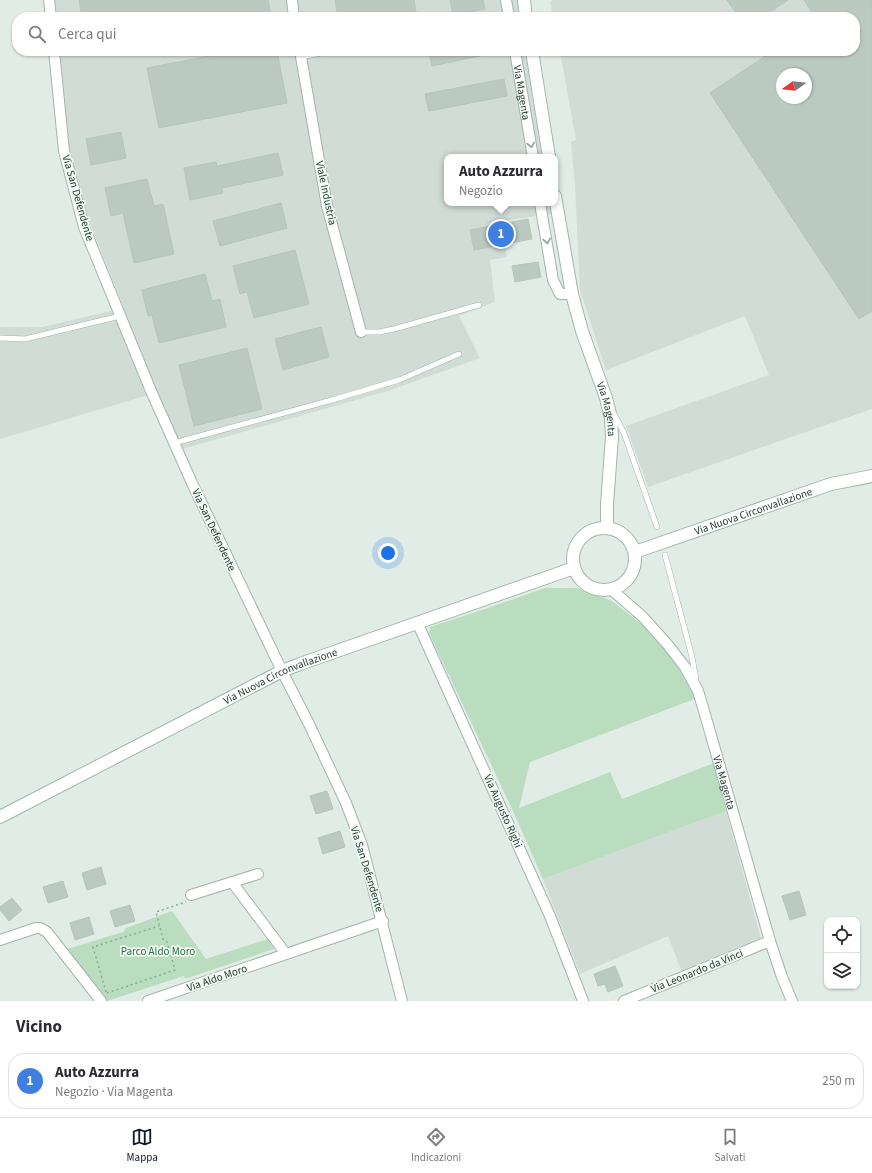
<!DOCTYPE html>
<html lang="it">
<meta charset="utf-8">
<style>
body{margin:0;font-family:"Source Sans 3",sans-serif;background:#f7f7f7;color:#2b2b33}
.controls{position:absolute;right:12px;bottom:12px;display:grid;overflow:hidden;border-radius:8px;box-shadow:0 1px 3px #0004}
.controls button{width:36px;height:36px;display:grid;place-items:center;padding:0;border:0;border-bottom:1px solid #e1e1e2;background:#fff;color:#2b2b33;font:20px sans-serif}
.compass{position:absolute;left:776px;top:68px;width:36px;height:36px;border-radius:50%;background:#fff;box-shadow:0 1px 3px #0004;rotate:255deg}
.you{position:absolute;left:388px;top:553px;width:14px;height:14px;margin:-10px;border:3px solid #fff;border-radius:50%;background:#1a73e8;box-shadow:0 0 0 6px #1a73e833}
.badge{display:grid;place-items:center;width:26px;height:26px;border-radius:50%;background:#111827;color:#fff;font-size:13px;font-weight:700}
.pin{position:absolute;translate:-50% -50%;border:2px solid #fff;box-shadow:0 1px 4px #0006}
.popup{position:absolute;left:444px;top:154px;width:114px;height:52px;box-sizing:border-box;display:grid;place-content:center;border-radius:8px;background:#fff;filter:drop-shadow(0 1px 3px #0005);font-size:13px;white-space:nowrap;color:#7c7c81}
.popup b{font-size:15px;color:#2b2b33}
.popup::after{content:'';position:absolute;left:50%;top:100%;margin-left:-8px;border:8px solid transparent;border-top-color:#fff}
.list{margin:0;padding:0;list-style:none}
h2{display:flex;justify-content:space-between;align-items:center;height:52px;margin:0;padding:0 16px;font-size:17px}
h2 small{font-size:13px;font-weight:400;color:#7c7c81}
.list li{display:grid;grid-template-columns:26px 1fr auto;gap:12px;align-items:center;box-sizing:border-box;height:56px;margin:0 8px 8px;padding:0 8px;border:1px solid #e1e1e2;border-radius:16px}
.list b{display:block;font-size:15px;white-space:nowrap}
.list p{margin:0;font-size:13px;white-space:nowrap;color:#7c7c81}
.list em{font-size:13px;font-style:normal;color:#7c7c81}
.icon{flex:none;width:22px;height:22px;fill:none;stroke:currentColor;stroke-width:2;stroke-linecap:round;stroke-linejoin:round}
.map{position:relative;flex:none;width:872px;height:1001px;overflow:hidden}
.search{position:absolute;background:#fff;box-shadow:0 1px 3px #0004;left:12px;right:12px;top:12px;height:44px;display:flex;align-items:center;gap:10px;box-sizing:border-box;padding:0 14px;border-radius:16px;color:#7c7c81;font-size:15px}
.sheet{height:116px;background:#fff}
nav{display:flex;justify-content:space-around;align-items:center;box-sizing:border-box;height:56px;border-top:1px solid #e1e1e2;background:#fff;font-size:11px;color:#7c7c81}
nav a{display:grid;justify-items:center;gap:2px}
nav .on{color:#111827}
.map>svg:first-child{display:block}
.built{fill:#d0dcd5;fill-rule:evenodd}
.green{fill:#baddbf}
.building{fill:#bacac1;stroke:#b4c5bc;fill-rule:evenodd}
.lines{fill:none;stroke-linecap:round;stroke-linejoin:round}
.lane-casing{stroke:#a4b4ac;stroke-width:6}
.street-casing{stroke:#a4b4ac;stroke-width:12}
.secondary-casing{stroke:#a0b8ac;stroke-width:14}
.path{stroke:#82af9b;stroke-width:1.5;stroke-dasharray:2 3;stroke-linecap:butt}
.lane{stroke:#fff;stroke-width:5}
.street{stroke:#fff;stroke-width:10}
.secondary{stroke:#fff;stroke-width:12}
.oneway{stroke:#909e98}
.labels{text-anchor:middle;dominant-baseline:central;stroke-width:3.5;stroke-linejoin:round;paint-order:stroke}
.street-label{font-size:11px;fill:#223d32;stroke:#f2f8f4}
.park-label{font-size:11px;fill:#2c733e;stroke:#f2f8f4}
</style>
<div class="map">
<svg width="872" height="1001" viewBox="0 0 872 1001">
<rect width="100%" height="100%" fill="#e1ece6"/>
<!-- built -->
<path class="built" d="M53,0H517L520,17H54Z
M553,0H872V409L648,487L626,426L769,375L745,316L606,370L580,290L575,186L571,142L576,140L560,51H855V17H553L550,2ZM782,74H806V98H782Z
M57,51H525L542,157H447V203H550L552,214L501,221L507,257L490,260L495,302L459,316L480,358L388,391L182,449L155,393L0,439V327H42L124,308L91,226L69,163Z
M726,811L761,938L682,972L668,936L580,974L543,879Z"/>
<!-- green -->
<path class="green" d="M545,588H577L612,601L650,631L685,674L697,698L530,762L519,808L610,772L622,799L714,763L726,811L543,879L513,811L429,633L430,627L485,609Z
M172,911L206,959L268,939L274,949L185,979L184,976L107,1001L67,949L123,932L126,928Z"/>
<!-- building -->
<path class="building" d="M79,0H268L271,15L260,17H82Z
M335,0H414L417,17H378L377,14L363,17H338Z
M450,0H483L485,9L453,15Z
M727,0H788L762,17H739Z
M804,0H872V311L859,319L710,93L773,51H855V17H815ZM782,74H806V98H782Z
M235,51H277L287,103L159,128L147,68Z
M429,51H488L489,54L432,66Z
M504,79L507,96L429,111L425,94Z
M121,132L126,158L91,165L86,139Z
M278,153L283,175L222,188L223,193L190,200L184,168L216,162L217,166Z
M147,179L154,206L163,204L174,254L134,263L123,213L111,216L105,188Z
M281,203L287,228L220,246L213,221Z
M528,219L532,239L474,250L470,230Z
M295,250L309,304L254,318L247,292L240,294L233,266Z
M538,262L541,277L515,282L512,266Z
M205,274L212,301L220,299L226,327L159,343L152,315L148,316L142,290Z
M321,327L329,357L283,370L275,339Z
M247,348L262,409L194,426L179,365Z
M327,791L333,809L316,814L310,796Z
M340,831L345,847L323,854L318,838Z
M101,867L106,884L87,890L82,873Z
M63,881L68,897L48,903L43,887Z
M799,891L806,915L790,920L782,896Z
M12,898L22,910L9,921L0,910V907Z
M130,905L135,921L115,927L110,911Z
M89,917L94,934L75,940L70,923Z
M615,966L623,986L608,992L605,984L598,986L594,974Z"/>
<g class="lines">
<!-- lane casing -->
<g class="lane-casing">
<path id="lane" d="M499,17L509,15
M301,57L331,51
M361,332H379L394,329L479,305
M0,338L25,339L120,316
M614,414L624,433L657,527
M174,443L332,400L399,380L459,354
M665,555L692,657L696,680"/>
</g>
<!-- street casing -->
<g class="street-casing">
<g id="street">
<path d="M49,0L51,17"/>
<path d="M292,0L294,17"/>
<path d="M506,0L509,17"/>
<path d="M54,51L64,151L84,227L151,391L192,483L282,671L310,726L346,803L362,845L402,1001"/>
<path d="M300,51L327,206L361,332"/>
<path id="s1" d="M515,51L533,157"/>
<path d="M540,203L553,280L560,294H572"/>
<path id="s2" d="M612,590L643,617L668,645L685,667L698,691L704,711L770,941L782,977L792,1001"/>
<path d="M417,622L550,916L583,1001"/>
<path d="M232,882L286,954"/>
<path d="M191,895L258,874"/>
<path d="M0,940L36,928H40L47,932L101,1001"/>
<path d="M148,1001L383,921"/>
<path d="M624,1001L770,941"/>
</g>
</g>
<!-- secondary casing -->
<g class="secondary-casing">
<g id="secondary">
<path d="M524,0L526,17"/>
<path d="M532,51L549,157"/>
<path id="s3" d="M555,196L572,294L582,331L606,398L611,418L612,437L607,504V528"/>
<circle cx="604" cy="559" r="31"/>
<path id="s4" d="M635,552L831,484L872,476"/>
<path id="s5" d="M0,817L282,671L300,664L574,568"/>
</g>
</g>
<!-- path -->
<path class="path" d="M106,992L93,947L159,926
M107,993L175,970L167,942L163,939L156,912L186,902"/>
<!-- lane -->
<use href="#lane" class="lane"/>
<!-- street -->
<use href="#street" class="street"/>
<!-- secondary -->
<use href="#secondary" class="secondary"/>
</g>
<!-- one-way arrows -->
<defs><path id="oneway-chevron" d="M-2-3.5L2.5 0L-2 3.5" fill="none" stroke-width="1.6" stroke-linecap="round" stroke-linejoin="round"/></defs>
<g class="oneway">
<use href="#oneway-chevron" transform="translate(531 145) rotate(80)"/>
<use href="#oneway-chevron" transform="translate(547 241) rotate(80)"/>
</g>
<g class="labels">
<!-- street labels -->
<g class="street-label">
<text stroke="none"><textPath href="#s1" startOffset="42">Via Magenta</textPath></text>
<text transform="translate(326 193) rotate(78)">Viale Industria</text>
<text transform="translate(78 198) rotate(74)">Via San Defendente</text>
<text stroke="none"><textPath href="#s3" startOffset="220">Via Magenta</textPath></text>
<text stroke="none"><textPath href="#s4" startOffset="125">Via Nuova Circonvallazione</textPath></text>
<text transform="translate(214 530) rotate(65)">Via San Defendente</text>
<text stroke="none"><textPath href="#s5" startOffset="314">Via Nuova Circonvallazione</textPath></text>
<text stroke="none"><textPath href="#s2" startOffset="229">Via Magenta</textPath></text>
<text transform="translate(503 811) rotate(66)">Via Augusto Righi</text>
<text transform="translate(367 869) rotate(73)">Via San Defendente</text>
<text transform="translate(697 971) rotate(-22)">Via Leonardo da Vinci</text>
<text transform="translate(217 978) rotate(-19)">Via Aldo Moro</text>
</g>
<!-- park labels -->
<g class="park-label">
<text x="158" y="951">Parco Aldo Moro</text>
</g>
</g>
</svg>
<div class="controls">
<button><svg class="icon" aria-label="locate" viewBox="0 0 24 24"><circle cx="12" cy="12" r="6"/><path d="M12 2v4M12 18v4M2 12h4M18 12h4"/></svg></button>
<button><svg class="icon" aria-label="layers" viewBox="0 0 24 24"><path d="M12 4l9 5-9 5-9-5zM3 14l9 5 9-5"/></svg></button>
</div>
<svg class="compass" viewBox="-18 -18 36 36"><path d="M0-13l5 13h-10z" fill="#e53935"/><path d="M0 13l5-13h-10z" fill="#7c7c81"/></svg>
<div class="you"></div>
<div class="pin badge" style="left:501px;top:234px;background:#3f7fe0">1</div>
<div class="popup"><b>Auto Azzurra</b>Negozio</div>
<div class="search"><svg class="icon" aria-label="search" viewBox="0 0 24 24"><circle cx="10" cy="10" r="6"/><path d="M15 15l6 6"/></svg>Cerca qui</div>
</div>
<section class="sheet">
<h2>Vicino<small></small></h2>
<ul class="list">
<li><span class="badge" style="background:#3f7fe0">1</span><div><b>Auto Azzurra</b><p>Negozio · Via Magenta</p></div><em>250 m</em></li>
</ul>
</section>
<nav>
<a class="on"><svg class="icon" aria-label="map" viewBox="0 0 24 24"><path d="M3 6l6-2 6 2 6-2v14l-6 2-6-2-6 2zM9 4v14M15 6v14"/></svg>Mappa</a>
<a><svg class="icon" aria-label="directions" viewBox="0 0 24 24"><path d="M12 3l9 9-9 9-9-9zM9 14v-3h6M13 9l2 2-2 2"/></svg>Indicazioni</a>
<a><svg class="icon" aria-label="saved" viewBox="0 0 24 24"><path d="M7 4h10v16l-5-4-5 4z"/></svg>Salvati</a>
</nav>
